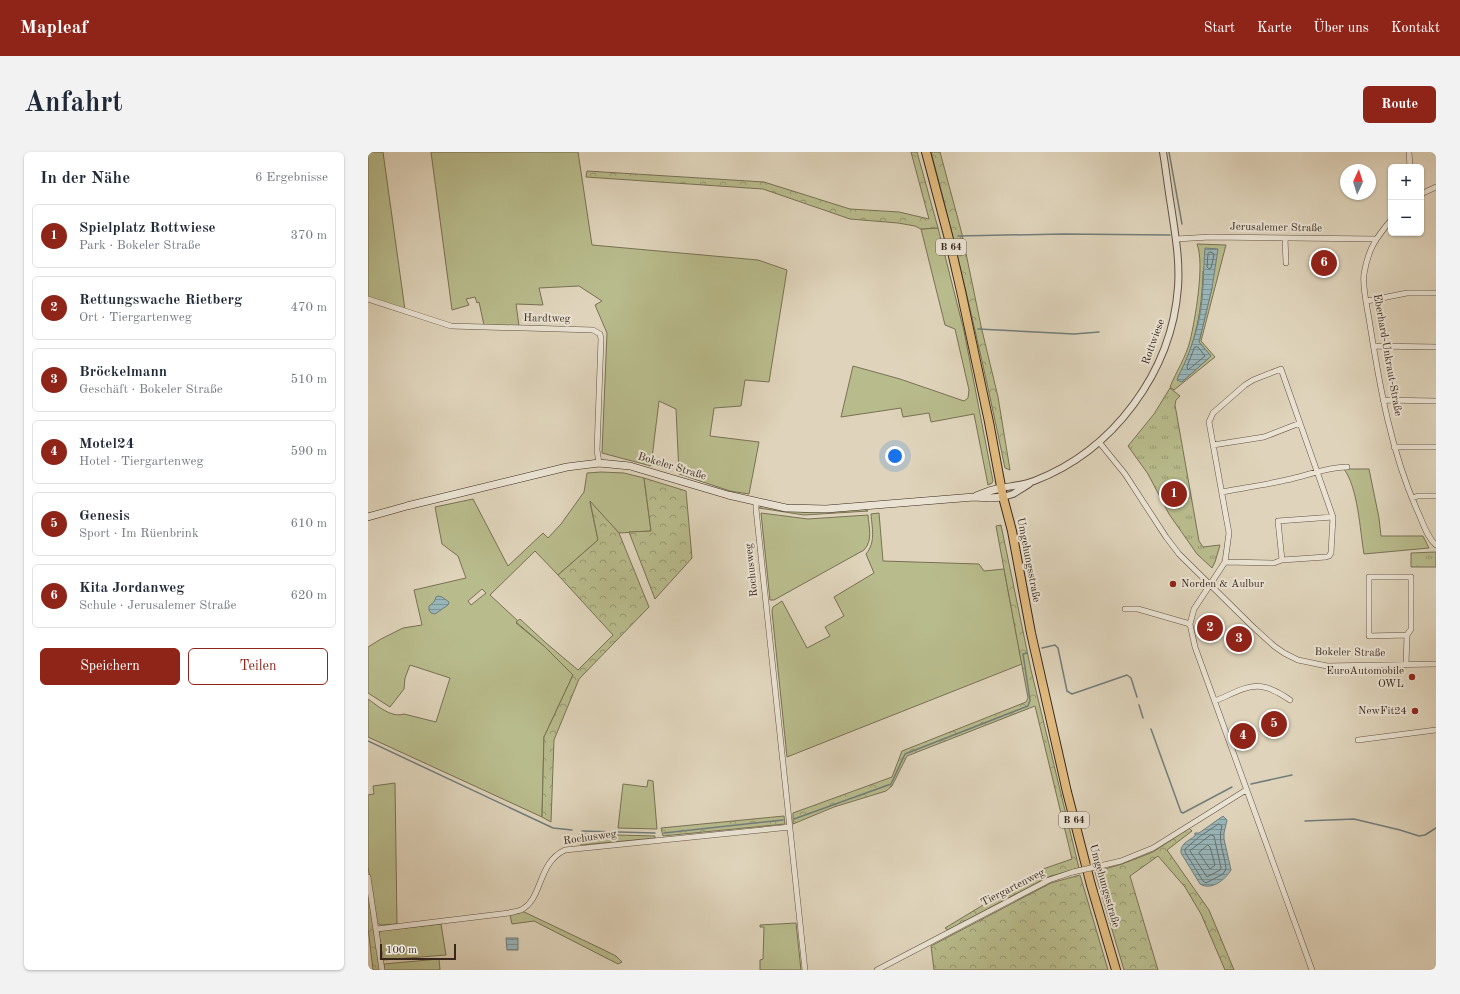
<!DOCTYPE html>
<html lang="de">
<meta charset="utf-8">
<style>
body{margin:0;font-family:"Old Standard TT",serif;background:#f2f2f3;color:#1f2937}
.controls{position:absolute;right:12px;top:12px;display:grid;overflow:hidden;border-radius:6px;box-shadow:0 1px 3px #0004}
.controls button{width:36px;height:36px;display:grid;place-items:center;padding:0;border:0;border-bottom:1px solid #e0e1e3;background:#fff;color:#1f2937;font:20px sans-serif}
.compass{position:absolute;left:972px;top:12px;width:36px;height:36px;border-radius:50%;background:#fff;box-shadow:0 1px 3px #0004;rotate:4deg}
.scale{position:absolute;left:12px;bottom:10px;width:76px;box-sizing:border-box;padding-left:4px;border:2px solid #39271c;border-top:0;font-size:11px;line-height:14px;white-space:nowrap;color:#39271c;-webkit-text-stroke:3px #eae3d3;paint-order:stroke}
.you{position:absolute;left:527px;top:304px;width:14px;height:14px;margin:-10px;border:3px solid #fff;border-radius:50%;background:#1a73e8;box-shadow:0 0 0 6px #1a73e833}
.badge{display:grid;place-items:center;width:26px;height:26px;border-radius:50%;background:#8f2418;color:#fff;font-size:13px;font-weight:700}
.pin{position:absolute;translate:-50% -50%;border:2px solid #fff;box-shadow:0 1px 4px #0006}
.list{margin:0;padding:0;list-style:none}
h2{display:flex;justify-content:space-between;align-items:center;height:52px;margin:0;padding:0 16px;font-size:17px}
h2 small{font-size:13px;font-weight:400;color:#747a83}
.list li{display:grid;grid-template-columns:26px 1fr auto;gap:12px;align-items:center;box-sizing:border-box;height:64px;margin:0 8px 8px;padding:0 8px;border:1px solid #e0e1e3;border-radius:6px}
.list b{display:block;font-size:15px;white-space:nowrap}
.list p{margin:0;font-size:13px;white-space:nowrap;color:#747a83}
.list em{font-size:13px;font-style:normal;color:#747a83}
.actions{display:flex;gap:8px;padding:12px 16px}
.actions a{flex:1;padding:9px 0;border:1px solid #8f2418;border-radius:6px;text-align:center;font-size:14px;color:#8f2418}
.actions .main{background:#8f2418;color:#fff}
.map{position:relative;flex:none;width:1068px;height:818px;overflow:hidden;border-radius:6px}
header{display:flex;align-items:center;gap:24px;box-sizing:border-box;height:56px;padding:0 20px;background:#8f2418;color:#fff}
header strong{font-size:19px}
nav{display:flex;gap:22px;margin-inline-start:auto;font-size:14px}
.intro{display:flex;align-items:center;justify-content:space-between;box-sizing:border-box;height:96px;padding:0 24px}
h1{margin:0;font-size:28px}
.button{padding:10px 18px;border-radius:6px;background:#8f2418;color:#fff;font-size:14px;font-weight:700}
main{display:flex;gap:24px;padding:0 24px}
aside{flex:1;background:#fff;border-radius:6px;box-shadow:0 1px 3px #0004}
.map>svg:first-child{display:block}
.grass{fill:#b8bb8c;stroke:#787154;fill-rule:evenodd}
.forest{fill:url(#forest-crowns);stroke:#787154}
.park{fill:url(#park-tufts);stroke:#787154}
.water{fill:url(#water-rules);stroke:#727d7b}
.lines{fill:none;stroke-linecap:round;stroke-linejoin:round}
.shore{stroke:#686e6b;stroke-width:1}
.stream{stroke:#727d7b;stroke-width:1.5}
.minor-casing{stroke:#625244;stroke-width:6}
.tertiary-casing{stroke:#625244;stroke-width:8}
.secondary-casing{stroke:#39271c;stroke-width:8}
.primary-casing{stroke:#39271c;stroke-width:10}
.minor{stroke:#eae3d3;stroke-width:5}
.tertiary{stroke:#eae3d3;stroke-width:6}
.secondary{stroke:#eae3d3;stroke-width:7}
.primary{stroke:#e0ba7e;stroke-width:8}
.minor-bridge-casing{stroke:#625244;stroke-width:6;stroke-linecap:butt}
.minor-bridge{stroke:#eae3d3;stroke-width:5}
.poi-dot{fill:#8f2418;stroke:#eae3d3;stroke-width:1.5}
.labels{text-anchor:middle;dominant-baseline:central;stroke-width:4;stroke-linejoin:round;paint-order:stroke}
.shield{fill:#eae3d3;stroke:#6e5f53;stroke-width:1}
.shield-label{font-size:10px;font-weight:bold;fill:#39271c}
.street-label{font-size:11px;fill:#39271c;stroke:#eae3d3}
.poi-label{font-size:11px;fill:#39271c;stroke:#eae3d3;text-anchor:end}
</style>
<header>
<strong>Mapleaf</strong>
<nav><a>Start</a><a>Karte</a><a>Über uns</a><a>Kontakt</a></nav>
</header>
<div class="intro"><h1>Anfahrt</h1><a class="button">Route</a></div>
<main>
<aside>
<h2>In der Nähe<small>6 Ergebnisse</small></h2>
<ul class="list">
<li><span class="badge">1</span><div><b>Spielplatz Rottwiese</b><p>Park · Bokeler Straße</p></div><em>370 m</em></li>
<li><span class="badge">2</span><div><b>Rettungswache Rietberg</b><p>Ort · Tiergartenweg</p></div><em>470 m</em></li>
<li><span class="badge">3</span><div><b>Bröckelmann</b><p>Geschäft · Bokeler Straße</p></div><em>510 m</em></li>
<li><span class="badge">4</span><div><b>Motel24</b><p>Hotel · Tiergartenweg</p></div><em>590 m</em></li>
<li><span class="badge">5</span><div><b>Genesis</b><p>Sport · Im Rüenbrink</p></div><em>610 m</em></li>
<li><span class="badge">6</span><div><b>Kita Jordanweg</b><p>Schule · Jerusalemer Straße</p></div><em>620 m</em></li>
</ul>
<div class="actions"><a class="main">Speichern</a><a>Teilen</a></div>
</aside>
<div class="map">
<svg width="1068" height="818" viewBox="0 0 1068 818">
<defs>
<pattern id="forest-crowns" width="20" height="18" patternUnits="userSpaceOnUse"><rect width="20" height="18" fill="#b8bb8c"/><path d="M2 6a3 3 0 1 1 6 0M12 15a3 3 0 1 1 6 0" fill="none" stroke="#979872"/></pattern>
<pattern id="park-tufts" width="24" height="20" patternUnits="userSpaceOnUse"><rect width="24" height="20" fill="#b8bb8c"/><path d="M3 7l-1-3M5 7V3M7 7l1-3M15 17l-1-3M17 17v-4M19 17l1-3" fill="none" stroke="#979872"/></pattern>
<pattern id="water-rules" width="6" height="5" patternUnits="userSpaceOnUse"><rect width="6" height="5" fill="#98b6ba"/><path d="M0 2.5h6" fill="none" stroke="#7d9496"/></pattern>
</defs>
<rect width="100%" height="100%" fill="#dfd4bb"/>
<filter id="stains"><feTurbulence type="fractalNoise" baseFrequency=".005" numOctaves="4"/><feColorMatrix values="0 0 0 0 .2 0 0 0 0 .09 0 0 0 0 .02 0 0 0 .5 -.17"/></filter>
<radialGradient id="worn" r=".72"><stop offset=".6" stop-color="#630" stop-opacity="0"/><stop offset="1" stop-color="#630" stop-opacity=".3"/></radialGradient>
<!-- grass -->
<path class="grass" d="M0,0H15L37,158L0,145Z
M63,0H210L224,93L390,108L419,118L401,230L377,228L373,254L346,256L342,284L391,290L381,342L362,339L311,322L308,257L291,249L283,314L234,301L239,181L227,153L234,149L211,134L171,136L175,153L148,152L151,174L116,173L111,150L109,151L107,145L98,147L101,153L84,158Z
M570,76L596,179L625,329L624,331L620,333L606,262L563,270L561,261L535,265L533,256L473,265L485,214L532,227L596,249L600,246L601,238L587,177L577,173L553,77Z
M829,92L858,93L833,189L847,205L806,238L802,235C808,220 818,205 822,189C827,168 837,112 829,92ZM835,119L844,136L831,190L843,204L814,230L810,225C828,192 834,157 835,119Z
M976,317H1001L1011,366L1013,384H1055L1061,396L996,402C992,378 990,336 976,317Z
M233,320L256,321L276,326L283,379L251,381L222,350L230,388L190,423L167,399L122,443L150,469L148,471L176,494L205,523L176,585L174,665L0,585V547C10,554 23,566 36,562L68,570L82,526L42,513L37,526L36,537L22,555L0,541V495L13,487L35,476L54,473L46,438L98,426L90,404L74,392L67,355L105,347L140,414L175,381L180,386L193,372L216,340L219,321ZM114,437L118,441L103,453L100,449Z
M394,354L435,360L496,357L500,359L436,363L391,356Z
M393,361L440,367L500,363C501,376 505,388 496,398L406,448H402Z
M511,361L515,409L611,412L616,419L636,417L654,512L419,605L404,459L405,455L414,449L439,496L462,484L457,475L476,464L466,445L506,421L498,402C508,390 504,376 503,362Z
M280,628L285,629L289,677L250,676L255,632L279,635Z
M27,631L29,772L13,773L9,771L0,715V643L6,642L5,634Z
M211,682L287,684V686L214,693L211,691Z
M154,759L234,797L248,804L254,810L250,812L166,769L144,772L142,763Z
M428,771L433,818H392V808L395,807L396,775H392V773Z
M73,772L78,803L15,808L11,782L12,778L36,775L37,776Z
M71,807L72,818H16V812Z"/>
<!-- forest -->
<path class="forest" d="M543,0H549L570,76L553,77L547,74L530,71L482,67L395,37L218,25L219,19L396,30L482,57L531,60L561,67Z
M563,0H572L594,82L613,174L630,245L642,318L637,316C615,210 591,105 563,0Z
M276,326L318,339L324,406L287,447L261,380L283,379Z
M222,349L251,381L281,455L211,527L186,588L183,670L174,665L176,585L205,523L176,494L148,470L152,467L178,491L210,518L245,483L190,423L230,388Z
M633,373L663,518L711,716L680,725L580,778L577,776L675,717L704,707L667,554L539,604L524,634L518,639L466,655L425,672V661L524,625L534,599L658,550L660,546L628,374Z
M416,664L417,672L295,684L293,676Z
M821,676L824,679L799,698L841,758L866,818H857L833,762L817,735L790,704L762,724L790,818H756L727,720L754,712L785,700Z
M712,723L740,818H566L563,794L683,731Z
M0,739L12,818H5L0,776Z"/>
<!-- park -->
<path class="park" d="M802,236L812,244L808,248L807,253L831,389L835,395L852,393L847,410L844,416L829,402L801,362L780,322L760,294L786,262Z
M1068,400V415H1043V401Z"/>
<!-- water -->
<path class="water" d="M837,96L850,97L844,136L831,190L843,204L814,230L809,228L810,225C819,207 827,187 831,167C836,144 835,119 837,96Z
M70,444L74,445L81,450L80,453L67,462L63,461L61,458V454L66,450L68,445Z
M855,664L859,668L856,681V687L863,718C857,728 843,739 832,732L813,701C812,692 820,689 827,684V681H831Z
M138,786H150V798H139Z"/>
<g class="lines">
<!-- shore -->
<path class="shore" d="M842,100L845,101L846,103L843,116L841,117L839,115L840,102Z
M827,195H830L837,204L820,218L819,215Z
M851,672L854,674C849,689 857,702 858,717L855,722L838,731L835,729L817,700V697L831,685Z
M843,683L846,684L853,716L852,718L839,725L822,699Z
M840,693L842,695L847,713L842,717L831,701Z"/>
<!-- stream -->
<path class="stream" d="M801,0L814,72
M590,84L696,82L802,83
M610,177L706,182L731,180
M674,496L687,493L690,496L699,539L704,542L759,523L763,526L769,545
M771,553L775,566
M783,577L813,660L815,661L864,635
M0,589L185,676L204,678
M883,632L924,623
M426,667L523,632L537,602L660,554L662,548L655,502L659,501
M937,669L986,667L1032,678L1051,684L1057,683L1068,676
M214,679L287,681
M296,681L415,668"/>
<!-- minor casing -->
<g class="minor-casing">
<path id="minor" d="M1041,0L1042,15
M1053,42L1068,35
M1023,68C1008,86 1000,97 996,122C994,135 1000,159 1002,173C1012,236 1023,299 1049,358C1055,370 1058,384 1068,393
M917,86L918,111
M808,87L842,85L1008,87
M0,147L83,174L225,178L232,182L233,187L229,298L231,311
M999,149L1039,141H1068
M1006,194L1068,195
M1015,248L1068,249
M731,290L757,322L798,385L811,402L884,474L906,494L916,501L930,508L959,514L1068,512
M845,293L896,285L932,271
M1026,295H1068
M854,340C875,336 897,333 918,328C939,324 958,315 979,315
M1044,346L1050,344H1068
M388,350V357L437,818
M914,408L910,369L965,365
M857,410L906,411L914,408L958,405L961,404L963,401L965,365L913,217L885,228L877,233L845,261L841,270L861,381L857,410L826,457L822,472L827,495L944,818
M757,457H770L822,472
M1038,512L1039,483L1001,484V425H1043V477L1039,483
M847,549C880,535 889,525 922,548
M990,588L1068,578
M736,713L753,709L785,696L878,638
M0,725L14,818
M9,777L141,761C145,760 150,759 153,758C175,747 169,711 197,698L422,675
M509,818L681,728L705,720"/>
</g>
<!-- tertiary casing -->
<g class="tertiary-casing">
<path id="tertiary" d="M633,336C644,334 656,333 666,329C745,299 804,220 810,135C812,108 807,81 803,54C800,36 798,18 795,0
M635,345L645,342L661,332"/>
</g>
<!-- secondary casing -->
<g class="secondary-casing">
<path id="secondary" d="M608,344L621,339L633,336
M0,365L39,354L199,315L231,311L262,314L360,343L418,356L458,357L606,345L622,346L635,345"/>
</g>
<!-- primary casing -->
<g class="primary-casing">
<path id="primary" d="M558,0L581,87L593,139L621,270L635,345L644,379L663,481L699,640L723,733L748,818"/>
</g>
<!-- minor -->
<use href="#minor" class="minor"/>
<!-- tertiary -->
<use href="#tertiary" class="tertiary"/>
<!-- secondary -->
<use href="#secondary" class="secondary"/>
<!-- primary -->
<use href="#primary" class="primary"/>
<!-- minor-bridge casing -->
<g class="minor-bridge-casing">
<path id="minor-bridge" d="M705,720L736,713"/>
</g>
<!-- minor-bridge -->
<use href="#minor-bridge" class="minor-bridge"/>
</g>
<!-- markers -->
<g class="poi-dot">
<circle cx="805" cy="432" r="4"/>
<circle cx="1044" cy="525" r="4"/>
<circle cx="1047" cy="559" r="4"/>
</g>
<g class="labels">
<!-- shield labels -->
<g class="shield">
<rect x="568" y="87" width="30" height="16" rx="3"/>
<rect x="691" y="660" width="30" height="16" rx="3"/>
</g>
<g class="shield-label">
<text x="583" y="95">B 64</text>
<text x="706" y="668">B 64</text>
</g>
<!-- street labels -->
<g class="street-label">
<text transform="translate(908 76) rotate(1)">Jerusalemer Straße</text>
<text transform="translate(179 167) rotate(1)">Hardtweg</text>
<text transform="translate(786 190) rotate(-70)">Rottwiese</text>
<text transform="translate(1019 203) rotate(80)">Eberhard-Unkraut-Straße</text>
<text transform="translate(304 315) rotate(17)">Bokeler Straße</text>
<text transform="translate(660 408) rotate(79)">Umgehungsstraße</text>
<text transform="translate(384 418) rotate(-96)">Rochusweg</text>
<text transform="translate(982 501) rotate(1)">Bokeler Straße</text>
<text transform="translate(222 686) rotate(-8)">Rochusweg</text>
<text transform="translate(736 734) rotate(74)">Umgehungsstraße</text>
<text transform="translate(645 736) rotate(-27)">Tiergartenweg</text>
</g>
<!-- poi labels -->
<g class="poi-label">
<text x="813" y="432" text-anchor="start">Norden &amp; Aulbur</text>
<text x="1036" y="519">EuroAutomobile<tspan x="1036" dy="13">OWL</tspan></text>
<text x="1039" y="559">NewFit24</text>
</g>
</g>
<rect width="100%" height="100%" filter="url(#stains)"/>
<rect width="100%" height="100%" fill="url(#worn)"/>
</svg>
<div class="controls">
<button>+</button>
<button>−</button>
</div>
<svg class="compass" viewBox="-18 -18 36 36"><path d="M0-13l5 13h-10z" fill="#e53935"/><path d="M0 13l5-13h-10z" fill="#747a83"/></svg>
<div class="scale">100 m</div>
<div class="you"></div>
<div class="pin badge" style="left:806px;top:342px">1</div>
<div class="pin badge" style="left:842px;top:476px">2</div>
<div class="pin badge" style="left:871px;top:487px">3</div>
<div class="pin badge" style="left:875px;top:584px">4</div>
<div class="pin badge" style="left:906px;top:572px">5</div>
<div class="pin badge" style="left:956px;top:111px">6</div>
</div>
</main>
